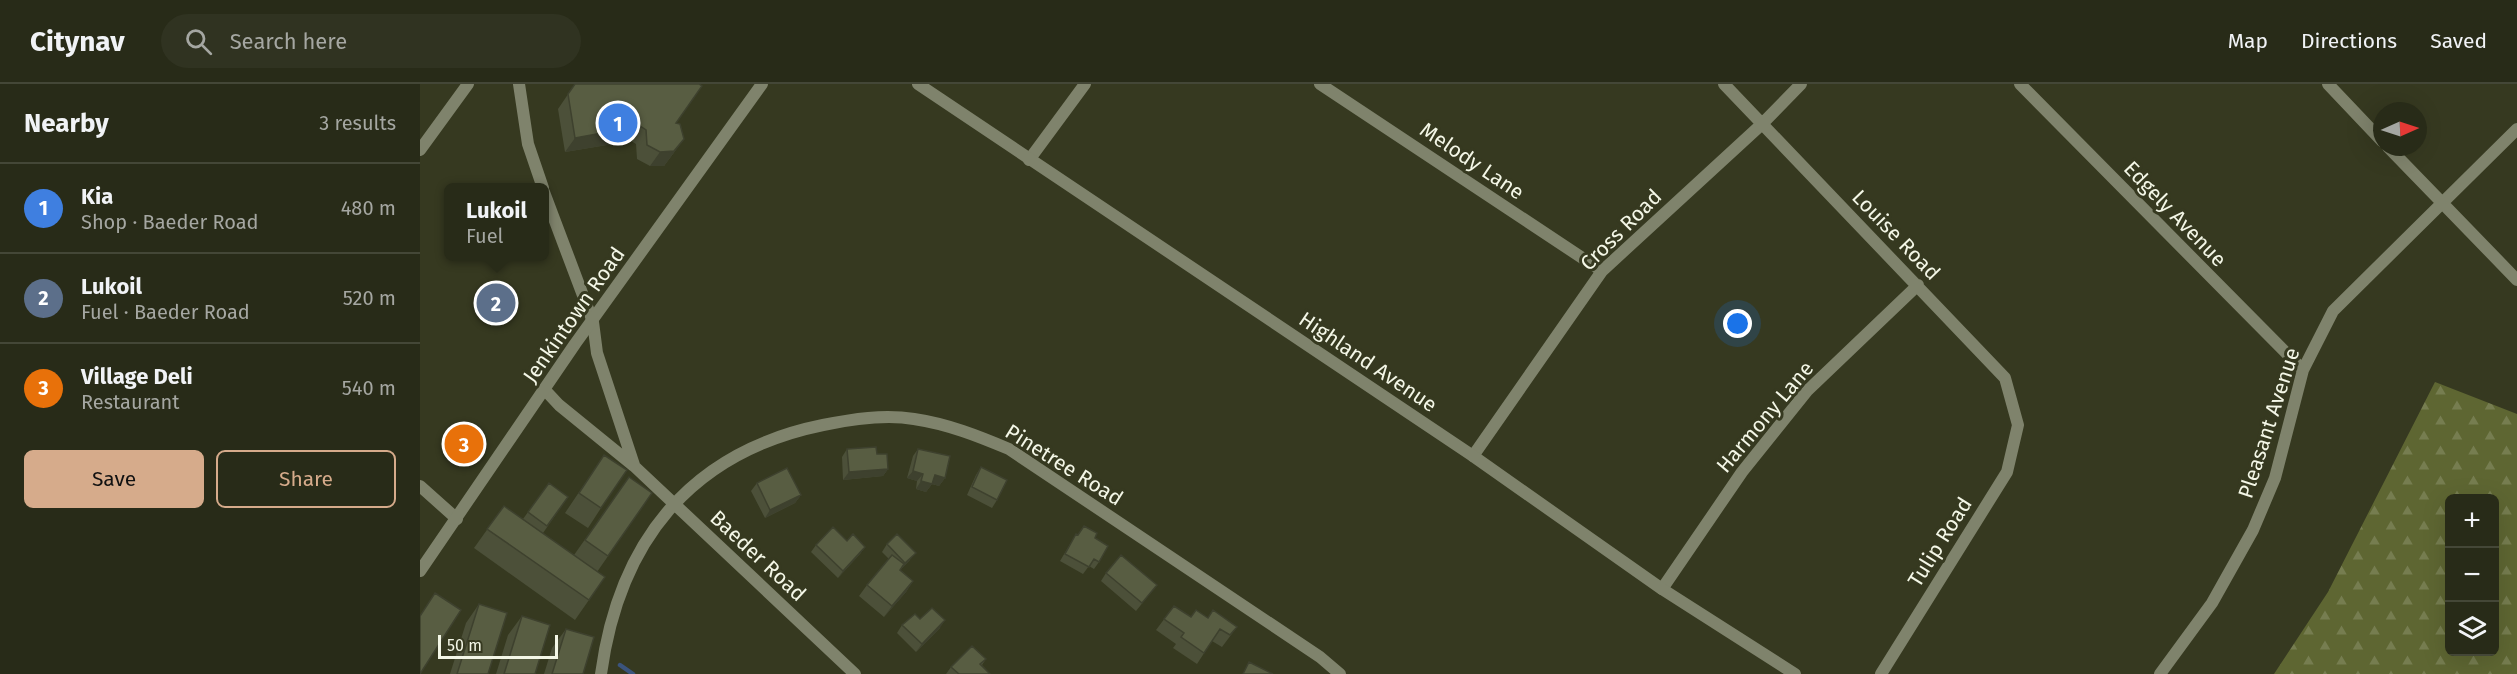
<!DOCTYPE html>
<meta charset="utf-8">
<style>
body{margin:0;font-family:"Fira Sans",sans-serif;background:#303321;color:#f1f3f6}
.controls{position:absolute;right:18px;bottom:18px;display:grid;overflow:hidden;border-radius:9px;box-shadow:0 6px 24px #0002}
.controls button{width:54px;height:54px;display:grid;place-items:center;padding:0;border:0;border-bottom:2px solid #444737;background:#282b18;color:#f1f3f6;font:30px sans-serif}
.compass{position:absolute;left:1953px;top:18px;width:54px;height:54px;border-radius:50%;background:#282b18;box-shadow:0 6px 24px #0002;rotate:87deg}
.scale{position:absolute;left:18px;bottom:15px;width:120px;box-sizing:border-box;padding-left:6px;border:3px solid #f4f7e7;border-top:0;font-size:16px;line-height:21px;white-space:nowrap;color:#f4f7e7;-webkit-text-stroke:4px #363920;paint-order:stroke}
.you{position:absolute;left:1318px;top:240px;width:21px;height:21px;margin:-15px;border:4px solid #fff;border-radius:50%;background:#1a73e8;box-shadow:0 0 0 9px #1a73e833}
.badge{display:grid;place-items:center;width:39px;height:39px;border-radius:50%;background:#d6ab8b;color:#fff;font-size:20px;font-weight:700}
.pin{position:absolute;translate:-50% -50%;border:3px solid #fff;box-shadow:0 2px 6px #0006}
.popup{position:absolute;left:24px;top:99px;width:105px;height:78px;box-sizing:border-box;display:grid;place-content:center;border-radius:9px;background:#282b18;filter:drop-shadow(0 2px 4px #0005);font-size:20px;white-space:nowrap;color:#a5a7a2}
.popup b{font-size:22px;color:#f1f3f6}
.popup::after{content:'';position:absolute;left:50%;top:100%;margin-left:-12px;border:12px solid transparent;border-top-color:#282b18}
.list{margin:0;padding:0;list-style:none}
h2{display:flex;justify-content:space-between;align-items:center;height:78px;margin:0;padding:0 24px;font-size:26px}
h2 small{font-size:20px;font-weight:400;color:#a5a7a2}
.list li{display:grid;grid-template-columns:39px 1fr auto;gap:18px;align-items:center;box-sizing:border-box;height:90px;padding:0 24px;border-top:2px solid #444737}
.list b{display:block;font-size:22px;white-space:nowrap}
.list p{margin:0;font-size:20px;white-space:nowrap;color:#a5a7a2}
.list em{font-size:20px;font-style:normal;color:#a5a7a2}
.actions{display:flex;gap:12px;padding:18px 24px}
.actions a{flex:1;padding:14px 0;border:2px solid #d6ab8b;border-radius:9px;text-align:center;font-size:21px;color:#d6ab8b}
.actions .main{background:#d6ab8b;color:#111}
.icon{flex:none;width:33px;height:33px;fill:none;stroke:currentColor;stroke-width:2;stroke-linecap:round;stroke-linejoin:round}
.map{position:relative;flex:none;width:2097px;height:590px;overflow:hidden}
header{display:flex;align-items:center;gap:36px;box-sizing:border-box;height:84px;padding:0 30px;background:#282b18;border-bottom:2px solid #444737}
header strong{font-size:28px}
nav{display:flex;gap:33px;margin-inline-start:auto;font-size:21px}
.search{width:420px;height:54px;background:#303321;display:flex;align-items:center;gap:15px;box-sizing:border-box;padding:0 21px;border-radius:33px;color:#a5a7a2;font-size:22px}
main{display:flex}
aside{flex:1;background:#282b18}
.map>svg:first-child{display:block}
.forest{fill:url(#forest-firs);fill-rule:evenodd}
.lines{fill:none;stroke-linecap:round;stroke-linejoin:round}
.stream{stroke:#3b547d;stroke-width:4.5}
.minor{stroke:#7f836c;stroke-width:12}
.tertiary{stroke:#7f836c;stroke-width:12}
.wall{fill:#4c5039}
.shaded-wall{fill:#3e412e}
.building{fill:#585d42;stroke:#3e412e;stroke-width:1.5}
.labels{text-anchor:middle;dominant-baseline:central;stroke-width:6;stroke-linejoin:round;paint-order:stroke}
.street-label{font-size:21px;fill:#f4f7e7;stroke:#363920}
</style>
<header>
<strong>Citynav</strong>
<div class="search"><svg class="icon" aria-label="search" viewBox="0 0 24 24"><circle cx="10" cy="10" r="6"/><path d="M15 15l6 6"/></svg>Search here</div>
<nav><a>Map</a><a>Directions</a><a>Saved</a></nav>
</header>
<main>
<aside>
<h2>Nearby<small>3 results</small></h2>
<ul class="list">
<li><span class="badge" style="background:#3f7fe0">1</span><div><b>Kia</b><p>Shop · Baeder Road</p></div><em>480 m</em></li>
<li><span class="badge" style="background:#5c6f8a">2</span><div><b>Lukoil</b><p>Fuel · Baeder Road</p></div><em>520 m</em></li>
<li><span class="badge" style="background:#e8710a">3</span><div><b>Village Deli</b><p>Restaurant</p></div><em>540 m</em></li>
</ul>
<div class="actions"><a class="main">Save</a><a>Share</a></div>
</aside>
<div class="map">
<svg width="2097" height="590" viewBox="0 0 2097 590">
<defs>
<pattern id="forest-firs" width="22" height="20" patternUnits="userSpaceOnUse" patternTransform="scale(1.5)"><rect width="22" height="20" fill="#5e6632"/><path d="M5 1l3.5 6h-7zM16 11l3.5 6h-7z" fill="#767d50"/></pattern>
</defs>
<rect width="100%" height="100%" fill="#363920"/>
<!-- forest -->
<path class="forest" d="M2015,298L2097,330V590H1854L1908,508ZM2030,414H2074V568H2030Z"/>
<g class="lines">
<!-- stream -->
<path class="stream" d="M200,581L213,590"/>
<!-- minor -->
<path class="minor" d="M99,0L108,60L123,104
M900,0L1182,187
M1304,0L1585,294L1598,341L1587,388L1461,590
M1600,0L1883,286
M1908,0L1962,57
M1968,63L2097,196
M0,66L48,0
M609,76L665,0
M124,108L173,238L177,269L214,381
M125,306L139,321L214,382L435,590
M1053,372L1182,187L1342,40L1381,0
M0,402L37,435
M1242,505L1322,388L1387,307L1498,201
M181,590C199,458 270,368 403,341C432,335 464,330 494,335C528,340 558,352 589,365L900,573L920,590
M1740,590L1792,519L1833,446L1855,394L1883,286L1913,227L2097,45"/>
<!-- tertiary -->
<path class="tertiary" d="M498,0L1053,372L1242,505L1375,590
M0,487L155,260L342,0"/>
</g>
<!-- wall -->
<path class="wall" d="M155,0L256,39L264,55L244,82H230L217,75L216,60L211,57L145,68L138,25Z
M427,365L457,370L468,385L463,392L423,396L422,373Z
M498,365L525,394L519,402L512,400L506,408L496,405L497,397L487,394L493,372Z
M184,371L181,424L168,444L145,429Z
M561,383L577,416L572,424L547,411L556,391Z
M209,393L232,409L177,488L185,493L155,536L54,464L84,422L103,435L129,399L148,413L123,449L154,471Z
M337,399L381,411L375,419L345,434L331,407Z
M656,450L675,454L679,478L674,485L669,482L663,490L640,477Z
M427,457L445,463L440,470L418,494L391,468L396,461Z
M467,460L490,476L480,486L493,497L486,508L464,533L439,512L447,501L469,475L462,468Z
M686,489L737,501L716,527L681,497Z
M59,520L68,590H30L46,539Z
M754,522L771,533L788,534L817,543L802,563L792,557L777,580L753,564L756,560L736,546Z
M102,532L115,590H76L88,551Z
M500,535L520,544L496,568L477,549L482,541Z
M146,545L163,590H124L132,564Z
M566,575L562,581L570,590H526L531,583Z"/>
<!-- shaded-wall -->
<path class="shaded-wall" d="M220,42L211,57L145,68L155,54Z
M264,55L244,82H230L240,68Z
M468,385L463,392L423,396L429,388Z
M493,387L503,390L497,397L487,394Z
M515,391L525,394L519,402L509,399Z
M501,397L512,400L506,408L496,405Z
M381,411L375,419L345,434L350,426Z
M445,463L440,470L418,494L423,487Z
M496,469L490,476L480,486L485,479Z
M493,497L486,508L464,533L472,522Z
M525,536L520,544L496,568L502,560Z"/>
<!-- building -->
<path class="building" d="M155,0H279L282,2L256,39L260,40L264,55L254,67L240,68L227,61L226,46L220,42L155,54L148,10Z
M456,363L457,370H467L468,385L429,388L427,365Z
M498,365L530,372L525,394L515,391L512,400L501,397L503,390L493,387Z
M184,371L207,386L181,424L159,409Z
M561,383L587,396L577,416L552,403Z
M367,384L381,411L350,426L337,399Z
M209,393L232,409L188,472L165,456Z
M129,399L148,413L127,442L108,428Z
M84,422L185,493L169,516L67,445Z
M664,442L677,449L675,454L688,462L679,478L674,475L669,483L645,470L656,450L658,451Z
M413,443L427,457L433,450L445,463L423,487L396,461Z
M477,450L496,469L485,479L467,460Z
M472,471L484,480L480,486L493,497L472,522L447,501Z
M701,471L737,501L722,519L686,489Z
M15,509L41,526L0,590V532Z
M59,520L87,529L68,590H37Z
M754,522L771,533L776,526L788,534L793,526L817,543L810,551L800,545L784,569L761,553L764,549L744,535Z
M512,524L525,536L502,560L482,541L495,530L500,535Z
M102,532L130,541L115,590H84Z
M146,545L174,553L163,590H132Z
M552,562L566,575L560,580L570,590H539L531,583Z
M829,578L853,590H823Z"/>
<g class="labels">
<!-- street labels -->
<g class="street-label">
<text transform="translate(1052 77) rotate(34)">Melody Lane</text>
<text transform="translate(1755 130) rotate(46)">Edgely Avenue</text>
<text transform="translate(1201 146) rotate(-45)">Cross Road</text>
<text transform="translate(1476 151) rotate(46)">Louise Road</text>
<text transform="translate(154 231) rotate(-55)">Jenkintown Road</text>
<text transform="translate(948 278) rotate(34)">Highland Avenue</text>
<text transform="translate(1345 333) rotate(-50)">Harmony Lane</text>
<text transform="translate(1849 339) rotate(-72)">Pleasant Avenue</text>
<text transform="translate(644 381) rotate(32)">Pinetree Road</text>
<text transform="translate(1520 458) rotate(-58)">Tulip Road</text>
<text transform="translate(338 472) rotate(43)">Baeder Road</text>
</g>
</g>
</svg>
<div class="controls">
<button>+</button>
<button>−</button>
<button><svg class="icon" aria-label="layers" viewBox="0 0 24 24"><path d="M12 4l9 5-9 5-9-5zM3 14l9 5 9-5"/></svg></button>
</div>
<svg class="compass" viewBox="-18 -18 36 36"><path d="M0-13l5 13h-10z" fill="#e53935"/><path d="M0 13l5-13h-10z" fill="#a5a7a2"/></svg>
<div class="scale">50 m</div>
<div class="you"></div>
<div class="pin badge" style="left:198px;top:39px;background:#3f7fe0">1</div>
<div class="pin badge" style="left:76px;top:219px;background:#5c6f8a">2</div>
<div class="popup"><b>Lukoil</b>Fuel</div>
<div class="pin badge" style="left:44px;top:360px;background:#e8710a">3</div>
</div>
</main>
